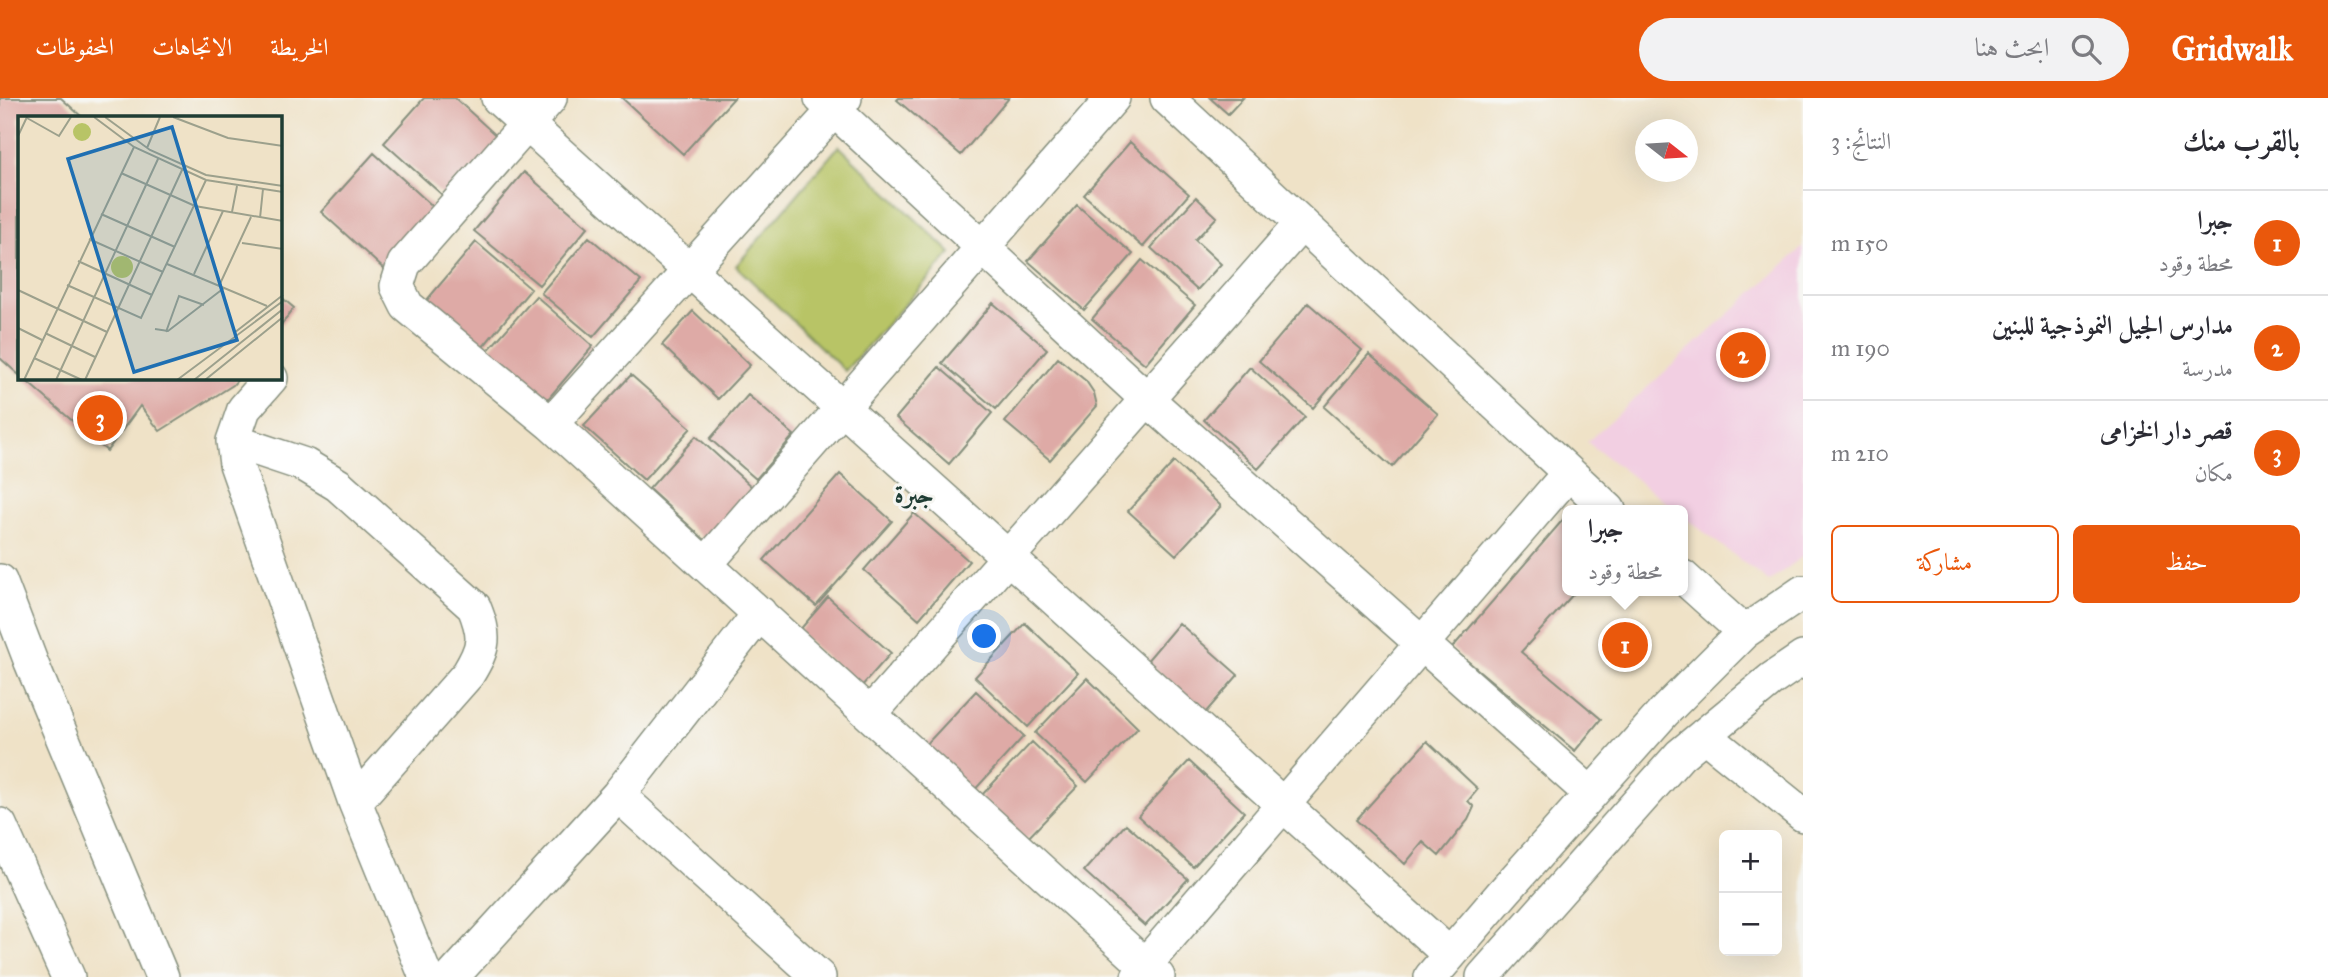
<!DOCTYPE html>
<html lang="ar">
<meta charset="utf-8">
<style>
body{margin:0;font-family:"IM FELL Great Primer",Amiri,serif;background:#f2f2f3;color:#2b2b33;direction:rtl}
.controls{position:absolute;right:21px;bottom:21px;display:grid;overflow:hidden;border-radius:10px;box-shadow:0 7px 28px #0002}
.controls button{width:63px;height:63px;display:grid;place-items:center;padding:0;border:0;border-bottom:2px solid #e1e1e2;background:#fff;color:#2b2b33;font:35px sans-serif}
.compass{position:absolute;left:1635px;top:21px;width:63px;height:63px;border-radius:50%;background:#fff;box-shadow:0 7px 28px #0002;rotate:107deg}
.you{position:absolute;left:985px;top:539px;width:24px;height:24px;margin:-18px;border:5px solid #fff;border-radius:50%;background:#1a73e8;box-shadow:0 0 0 10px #1a73e833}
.badge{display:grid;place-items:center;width:46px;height:46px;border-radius:50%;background:#ea580c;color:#fff;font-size:23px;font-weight:700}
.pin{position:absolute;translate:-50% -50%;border:4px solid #fff;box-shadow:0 2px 7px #0006}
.popup{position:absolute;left:1562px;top:407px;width:126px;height:91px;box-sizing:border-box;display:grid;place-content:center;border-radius:10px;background:#fff;filter:drop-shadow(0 2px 5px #0005);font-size:23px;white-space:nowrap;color:#7c7c81}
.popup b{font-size:26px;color:#2b2b33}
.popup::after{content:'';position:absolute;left:50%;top:100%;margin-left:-14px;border:14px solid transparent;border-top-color:#fff}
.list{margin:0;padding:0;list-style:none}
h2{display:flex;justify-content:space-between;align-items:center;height:91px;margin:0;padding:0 28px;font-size:30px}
h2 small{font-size:23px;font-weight:400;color:#7c7c81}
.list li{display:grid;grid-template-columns:46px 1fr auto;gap:21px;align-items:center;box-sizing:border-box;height:105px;padding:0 28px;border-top:2px solid #e1e1e2}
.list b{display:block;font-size:26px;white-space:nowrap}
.list p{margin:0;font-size:23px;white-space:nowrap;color:#7c7c81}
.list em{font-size:23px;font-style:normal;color:#7c7c81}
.actions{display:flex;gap:14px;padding:21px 28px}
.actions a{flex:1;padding:16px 0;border:2px solid #ea580c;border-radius:10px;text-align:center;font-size:24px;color:#ea580c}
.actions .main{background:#ea580c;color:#fff}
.icon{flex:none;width:38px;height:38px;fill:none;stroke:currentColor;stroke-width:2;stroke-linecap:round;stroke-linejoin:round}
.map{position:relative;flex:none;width:1803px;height:879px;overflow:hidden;direction:ltr}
header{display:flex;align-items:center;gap:42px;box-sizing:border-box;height:98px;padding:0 35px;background:#ea580c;color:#fff}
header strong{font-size:33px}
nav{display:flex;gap:38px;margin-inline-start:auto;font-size:24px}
.search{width:490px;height:63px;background:#f2f2f3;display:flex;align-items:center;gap:18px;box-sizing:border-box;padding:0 24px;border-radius:38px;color:#7c7c81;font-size:26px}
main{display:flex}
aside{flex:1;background:#fff}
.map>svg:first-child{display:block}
.built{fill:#f2cfe2}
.green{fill:#b8c466;stroke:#6c804d;stroke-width:2}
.building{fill:#deaaa6}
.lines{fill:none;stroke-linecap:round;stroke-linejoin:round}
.minor-casing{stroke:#87907e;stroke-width:36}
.minor{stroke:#fff;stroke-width:33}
.labels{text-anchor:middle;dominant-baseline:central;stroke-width:6;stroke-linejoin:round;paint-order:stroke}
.neighbourhood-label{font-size:26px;font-weight:bold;fill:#1f3d34;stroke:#f6f6f2}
.inset-road{fill:none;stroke:#9ca08c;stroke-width:2}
.view{fill:#1f6fb2;fill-opacity:0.15;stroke:#1f6fb2;stroke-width:3.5}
.inset-edge{fill:none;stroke:#1f3d34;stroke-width:3.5}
</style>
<header>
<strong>Gridwalk</strong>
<div class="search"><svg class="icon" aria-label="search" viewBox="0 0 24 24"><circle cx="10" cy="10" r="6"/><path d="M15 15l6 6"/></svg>ابحث هنا</div>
<nav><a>الخريطة</a><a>الاتجاهات</a><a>المحفوظات</a></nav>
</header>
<main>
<aside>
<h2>بالقرب منك<small>النتائج: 3</small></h2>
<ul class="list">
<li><span class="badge">1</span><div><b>جبرا</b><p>محطة وقود</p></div><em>150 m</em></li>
<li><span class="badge">2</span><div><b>مدارس الجيل النموذجية للبنين</b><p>مدرسة</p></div><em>190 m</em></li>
<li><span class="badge">3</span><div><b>قصر دار الخزامى</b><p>مكان</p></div><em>210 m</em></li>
</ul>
<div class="actions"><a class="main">حفظ</a><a>مشاركة</a></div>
</aside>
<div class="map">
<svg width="1803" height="879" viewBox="0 0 1803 879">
<rect width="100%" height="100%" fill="#f6f6f2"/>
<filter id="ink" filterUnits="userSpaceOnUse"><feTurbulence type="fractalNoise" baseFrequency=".0143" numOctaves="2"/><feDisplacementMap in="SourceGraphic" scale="14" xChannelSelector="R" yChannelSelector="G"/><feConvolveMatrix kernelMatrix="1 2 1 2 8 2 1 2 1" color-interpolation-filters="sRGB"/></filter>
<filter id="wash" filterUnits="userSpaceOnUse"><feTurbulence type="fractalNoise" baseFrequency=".00686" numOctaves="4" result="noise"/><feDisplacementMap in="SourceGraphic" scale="28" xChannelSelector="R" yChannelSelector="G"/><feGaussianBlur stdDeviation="1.57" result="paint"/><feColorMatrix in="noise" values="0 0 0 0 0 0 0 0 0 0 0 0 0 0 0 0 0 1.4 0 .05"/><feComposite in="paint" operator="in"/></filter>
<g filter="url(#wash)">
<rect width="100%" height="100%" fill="#efe2c7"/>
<!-- built -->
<path class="built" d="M1803,149V458L1769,484L1683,418V412H1676L1587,344Z"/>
<!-- green -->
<path class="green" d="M839,48L951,155L845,273L736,168Z"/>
<g id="blocks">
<!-- building -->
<path class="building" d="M0,0H61L82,19H19V277L0,260Z
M424,0H455L502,43L449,103L384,45Z
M622,0H734L683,56Z
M899,0H1009L961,57L897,2Z
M1210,0H1243L1228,16Z
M1130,44L1189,96L1143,149L1084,97Z
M374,55L438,113L385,172L321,114Z
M524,74L588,129L539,187L474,133Z
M1196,99L1217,119L1195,142L1221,166L1197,192L1151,150Z
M1077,107L1133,156L1084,212L1028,163Z
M589,139L641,183L593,239L541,195Z
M476,144L531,191L477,256L421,209Z
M1142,162L1195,207L1145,266L1092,221Z
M280,198L294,210L280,228Z
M536,198L593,248L542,308L484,257Z
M993,205L1047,251L996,311L942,265Z
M1308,205L1362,252L1313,310L1259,263Z
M693,213L750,267L718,301L662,247Z
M1369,256L1438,316L1392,369L1324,309Z
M1058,260L1086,283L1094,295L1097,308L1050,362L1005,324Z
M939,269L992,315L949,366L896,320Z
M1250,269L1305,319L1258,371L1204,322Z
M631,277L691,330L644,382L584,328Z
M23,280H239L233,287L160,333L140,308L107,353Z
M748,297L794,337L756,381L710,341Z
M696,338L753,390L706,443L649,391Z
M1174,364L1221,408L1176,457L1128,413Z
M840,376L892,423L816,508L764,462Z
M914,415L969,463L919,521L864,472Z
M1567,417V493H1576L1521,554L1601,621L1575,653L1452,550Z
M828,499L891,555L860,590L798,534Z
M1025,525L1078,575L1028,629L975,579Z
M1179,525L1238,577L1205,615L1146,564Z
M1087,580L1138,630L1087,684L1035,635Z
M976,593L1024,638L970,697L922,651Z
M1427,643L1478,691L1468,703L1474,709L1468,722L1439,758L1423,744L1405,766L1356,722Z
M1032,644L1078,688L1025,743L980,699Z
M1189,663L1244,714L1193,769L1138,718Z
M1126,726L1188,781L1145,828L1084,773Z"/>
</g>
</g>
<g filter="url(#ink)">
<use href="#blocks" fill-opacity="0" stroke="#87907e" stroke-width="2"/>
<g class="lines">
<!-- minor casing -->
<g class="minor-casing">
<path id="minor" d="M498,0L1450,857
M550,0L404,166L397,188L407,208L551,326L1158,879
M821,0L1147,301L1591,696
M1167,0L1609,412
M271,280L244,311L233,343L236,366L355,704L426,879
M551,326L845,0
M233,343L305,367L338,387L474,509C486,539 485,548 468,576L355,704
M706,466L1113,0
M1683,479L1744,534
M0,483L31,564L162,879
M870,616L1301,126
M1704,637L1803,717
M618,697L819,879
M0,727L68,879
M452,879L618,697L760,515
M1138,879L1145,867L1568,376
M1431,879L1502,796L1664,614L1744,534L1803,494
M1483,879L1680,657L1772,581L1803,560"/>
</g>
<!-- minor -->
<use href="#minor" class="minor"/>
</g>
</g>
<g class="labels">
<!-- neighbourhood labels -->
<g class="neighbourhood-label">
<text x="914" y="396">جبرة</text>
</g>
</g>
<!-- overview -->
<g transform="translate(18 18)">
<rect width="264" height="264" fill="#efe2c7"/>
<path d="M55 16a9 9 0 1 1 18 0a9 9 0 1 1-18 0ZM93 151a11 11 0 1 1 22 0a11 11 0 1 1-22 0Z" fill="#b8c466"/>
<path class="inset-road" d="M76,1L116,31L188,64L265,76M87,1L132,34L188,59L265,70M155,1L210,22L265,30M9,2L41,20L53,1M0,20L9,1M129,32L142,1M103,57L177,90L265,105M214,96L219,70M83,98L157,131M242,102L245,73M71,123L145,156M224,127L265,133M60,145L134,179M149,148L249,190M176,158L205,95M49,169L123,202L188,64M201,170L233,101M0,174L89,216M0,212L24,224M137,213L150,215L206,172M148,216L161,180L186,189M27,217L77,241M216,217L265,179M16,242L64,264M6,264L116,31M38,264L140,43M67,264L164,54M159,264L265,185M176,264L265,193M187,264L265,201"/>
<path class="view" d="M154,11L219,224L116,256L50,43Z"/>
<rect width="264" height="264" class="inset-edge"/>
</g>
</svg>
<div class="controls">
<button>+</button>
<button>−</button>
</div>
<svg class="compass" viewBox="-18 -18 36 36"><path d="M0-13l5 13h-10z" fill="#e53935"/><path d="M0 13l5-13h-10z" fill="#7c7c81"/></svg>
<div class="you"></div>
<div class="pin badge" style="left:1625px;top:547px">1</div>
<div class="popup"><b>جبرا</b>محطة وقود</div>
<div class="pin badge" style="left:1743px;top:257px">2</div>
<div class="pin badge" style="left:100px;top:320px">3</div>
</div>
</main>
